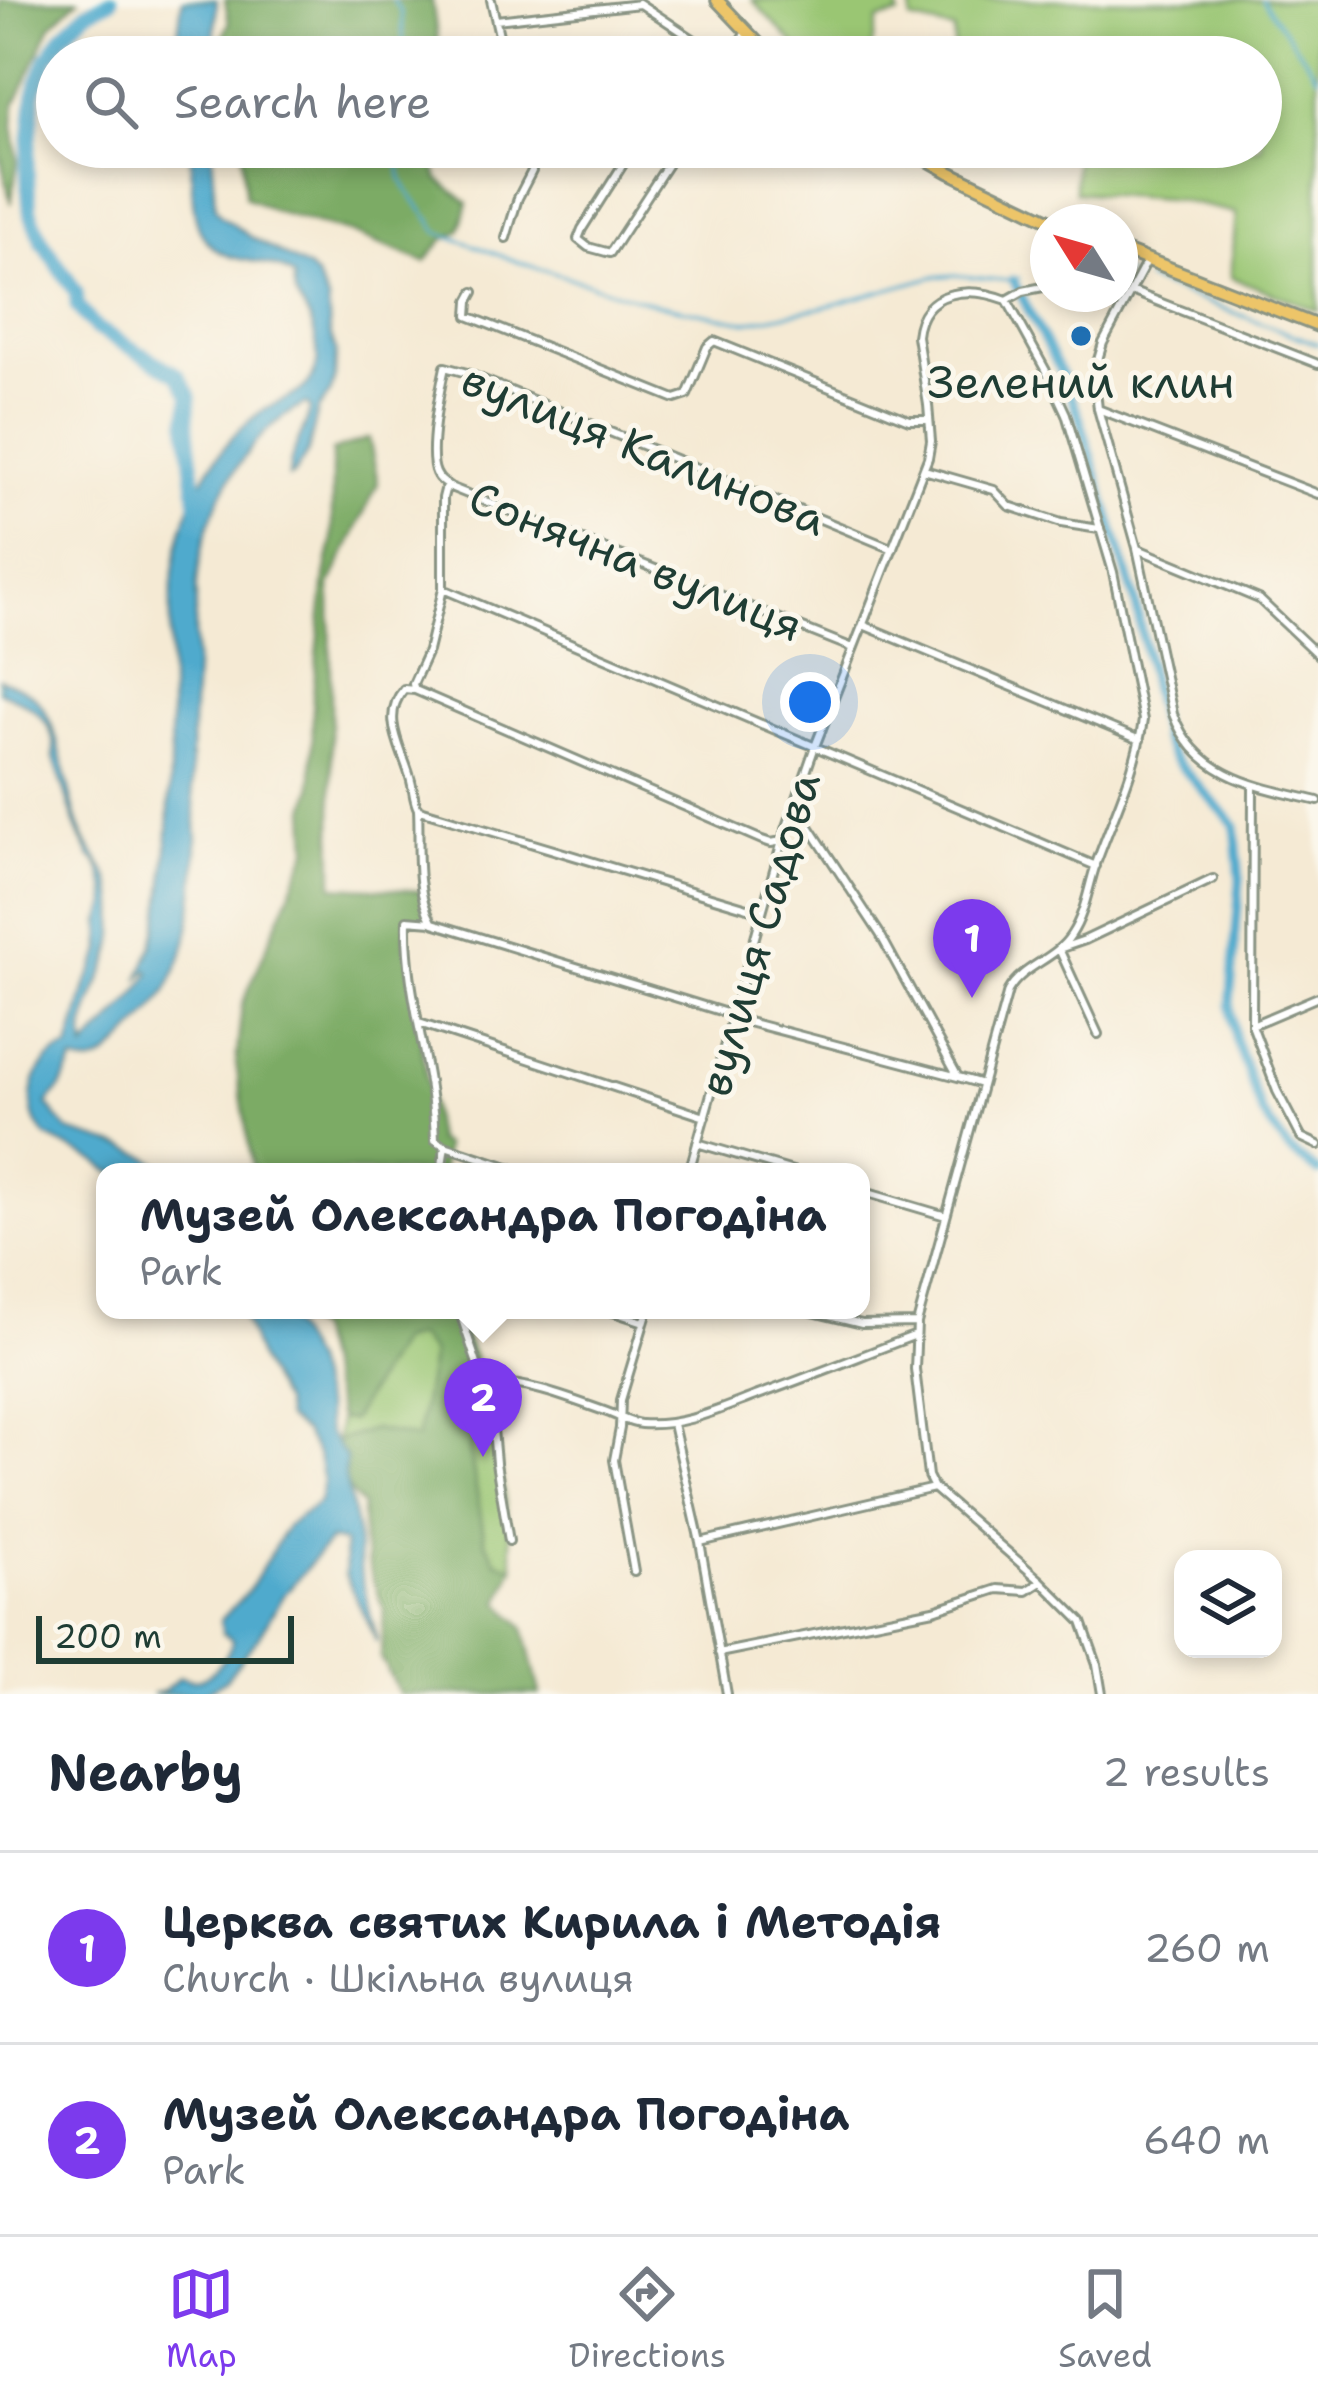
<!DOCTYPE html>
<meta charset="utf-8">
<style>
body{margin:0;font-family:"Shantell Sans",sans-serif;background:#f2f2f3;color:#1f2937}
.controls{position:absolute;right:36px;bottom:36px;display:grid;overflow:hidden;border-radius:24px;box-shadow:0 6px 18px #0003}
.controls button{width:108px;height:108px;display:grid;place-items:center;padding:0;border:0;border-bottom:3px solid #e0e1e3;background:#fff;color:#1f2937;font:60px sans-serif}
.compass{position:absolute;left:1030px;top:204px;width:108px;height:108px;border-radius:50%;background:#fff;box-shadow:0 6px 18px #0003;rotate:307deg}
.scale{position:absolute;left:36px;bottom:30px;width:258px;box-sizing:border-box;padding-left:12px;border:6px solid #1f3d34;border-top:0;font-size:33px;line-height:42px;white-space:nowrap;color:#1f3d34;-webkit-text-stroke:9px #fbf7ec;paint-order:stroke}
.you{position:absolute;left:810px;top:702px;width:42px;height:42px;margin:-30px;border:9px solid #fff;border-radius:50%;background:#1a73e8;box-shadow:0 0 0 18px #1a73e833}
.badge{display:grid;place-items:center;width:78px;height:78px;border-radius:50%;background:#7c3aed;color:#fff;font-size:39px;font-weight:700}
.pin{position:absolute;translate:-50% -99px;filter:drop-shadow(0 3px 6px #0008)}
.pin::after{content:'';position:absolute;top:63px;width:42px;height:36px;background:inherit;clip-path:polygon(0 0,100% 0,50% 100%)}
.popup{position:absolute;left:96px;top:1163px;width:774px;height:156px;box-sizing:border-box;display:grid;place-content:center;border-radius:24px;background:#fff;filter:drop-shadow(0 3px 9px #0005);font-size:39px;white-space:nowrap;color:#747a83}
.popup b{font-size:45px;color:#1f2937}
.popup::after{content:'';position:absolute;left:50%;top:100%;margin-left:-24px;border:24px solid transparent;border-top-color:#fff}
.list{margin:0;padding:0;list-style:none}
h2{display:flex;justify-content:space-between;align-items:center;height:156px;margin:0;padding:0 48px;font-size:51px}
h2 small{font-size:39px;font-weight:400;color:#747a83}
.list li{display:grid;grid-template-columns:78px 1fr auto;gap:36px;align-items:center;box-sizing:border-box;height:192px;padding:0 48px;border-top:3px solid #e0e1e3}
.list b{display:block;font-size:45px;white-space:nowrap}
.list p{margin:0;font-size:39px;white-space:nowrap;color:#747a83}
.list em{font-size:39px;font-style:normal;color:#747a83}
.icon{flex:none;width:66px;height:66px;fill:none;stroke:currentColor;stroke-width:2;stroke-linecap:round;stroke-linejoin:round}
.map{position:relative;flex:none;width:1318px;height:1694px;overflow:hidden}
.search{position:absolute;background:#fff;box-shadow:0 6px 18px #0003;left:36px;right:36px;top:36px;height:132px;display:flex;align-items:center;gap:30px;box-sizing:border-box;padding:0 42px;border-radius:66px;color:#747a83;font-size:45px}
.sheet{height:540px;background:#fff}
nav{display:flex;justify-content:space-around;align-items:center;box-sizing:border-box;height:168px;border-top:3px solid #e0e1e3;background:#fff;font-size:33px;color:#747a83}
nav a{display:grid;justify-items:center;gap:6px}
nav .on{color:#7c3aed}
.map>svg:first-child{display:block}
.green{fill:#9ac673;stroke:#5c8254;stroke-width:3}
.forest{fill:#7bab65;stroke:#4d744c;stroke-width:3}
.water{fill:#4faacd;stroke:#377480;stroke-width:3}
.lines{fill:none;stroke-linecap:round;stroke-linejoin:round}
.stream{stroke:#4faacd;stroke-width:3}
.canal{stroke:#4faacd;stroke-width:9}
.river{stroke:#4faacd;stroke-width:15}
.street-casing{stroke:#8a9484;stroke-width:12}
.primary-casing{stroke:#8a9484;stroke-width:16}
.street{stroke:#fff;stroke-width:6}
.primary{stroke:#edc569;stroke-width:10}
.poi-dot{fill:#1f6fb2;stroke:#fbf7ec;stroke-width:4.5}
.labels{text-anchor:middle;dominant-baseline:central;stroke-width:10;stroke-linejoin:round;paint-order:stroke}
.poi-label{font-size:45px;fill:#1f3d34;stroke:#fbf7ec}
.street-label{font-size:45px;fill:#1f3d34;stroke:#fbf7ec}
</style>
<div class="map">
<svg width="1318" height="1694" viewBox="0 0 1318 1694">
<rect width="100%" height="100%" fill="#fbf7ec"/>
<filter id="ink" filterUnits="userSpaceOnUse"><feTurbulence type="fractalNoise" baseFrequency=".00833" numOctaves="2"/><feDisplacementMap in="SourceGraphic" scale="24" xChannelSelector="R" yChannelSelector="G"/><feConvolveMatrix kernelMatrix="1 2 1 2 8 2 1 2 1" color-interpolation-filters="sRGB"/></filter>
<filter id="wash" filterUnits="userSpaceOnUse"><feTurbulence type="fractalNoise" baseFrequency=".004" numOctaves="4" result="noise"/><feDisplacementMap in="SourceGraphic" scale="48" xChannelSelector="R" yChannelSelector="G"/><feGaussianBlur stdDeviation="2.7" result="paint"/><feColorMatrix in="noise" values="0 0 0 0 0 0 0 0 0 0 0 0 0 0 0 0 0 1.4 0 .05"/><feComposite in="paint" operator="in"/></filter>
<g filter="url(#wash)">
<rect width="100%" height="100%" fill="#f5ead4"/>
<!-- green -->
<path class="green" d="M752,0H897L899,15L878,20L869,57H806Z
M912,0H1318V311L1231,277L1236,213L1177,200L1075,192V147H1261V57H954V30L911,20Z
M417,1336L433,1353L417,1439L373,1429L336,1441L339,1419L352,1420L399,1341Z
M474,1357L482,1379L489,1384L514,1567L496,1561L485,1542L470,1451L475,1434L462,1382Z"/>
<!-- forest -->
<path class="forest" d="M0,0H78L51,25L15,105L13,125L18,160L11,204L0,154Z
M225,0H432L440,57H229L221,41L229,23Z
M242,147H428L438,179L468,203L460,231L442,241L425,262L352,233L274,211L245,197Z
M369,438L378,483L330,585L333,886L422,891L432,922L407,920L406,941L436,1140L445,1146L441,1172H253L236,1063L242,1005L308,850L306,808L312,789L313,695L325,576L332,542V451Z
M284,1310H453L474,1357L462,1382L473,1408L475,1434L470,1451L485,1542L496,1561L514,1567L500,1602L524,1627L540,1694H399L381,1658L384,1609L372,1579L363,1542L362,1505C347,1491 342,1481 346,1459L334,1442L373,1429L417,1438L432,1353L417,1336L399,1341L352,1420L339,1419L316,1330Z"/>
<!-- water -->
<path class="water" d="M182,0H217L213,57H175Z
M190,147H212L215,207L221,216L249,236L309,269L316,276L328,301L330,333L336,351L335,379L330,393L318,410L308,452L293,475L289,477C288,452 307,432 310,407L306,404C256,426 219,487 205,538C193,579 196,623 195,665C194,698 191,732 191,765C191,792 198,820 197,847C196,888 191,944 172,980C161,1004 140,1025 121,1044C109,1057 91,1070 74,1061L60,1089L47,1104L68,1131L127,1148L146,1156L170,1172H111L98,1162L47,1137C19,1112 32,1056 69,1049L86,986L102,950L101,922L107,904V890L99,866L90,856L77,830L54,758C57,721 31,703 0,692V679C12,684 31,691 39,702C64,734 66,796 82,833C90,853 108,868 113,890C116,904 116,921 115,936C111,975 78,1009 85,1049C105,1025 133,1003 150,973L148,970L140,977C143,966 150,955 153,944C159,923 162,901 164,881C171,815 171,746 170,680C170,637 169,594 177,552C187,499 215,447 259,413C278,399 306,397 315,371C321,357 315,332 309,318C301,301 292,299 294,277C279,264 260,263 240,259C182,248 195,190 190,147Z
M241,1310H282L311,1359L325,1408L328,1432L346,1459L344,1473L356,1527L361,1575L377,1642L345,1575L344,1543L330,1540L282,1597L257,1639L226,1679L205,1693L152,1694L162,1692L180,1677C186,1679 193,1681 200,1679C215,1674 230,1653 233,1639L223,1634L220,1621L249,1590L287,1526L319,1502L323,1481L318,1456L304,1432L286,1419L283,1403L260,1363Z"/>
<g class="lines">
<!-- stream -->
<path class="stream" d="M393,0L401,12L405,57
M1262,0L1318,76
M399,147C399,157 399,169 402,179C409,199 428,213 438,232L518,262L655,304L747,322L824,307L932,277L954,275L1010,281L1019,278
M1120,274H1128
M1146,280L1318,344"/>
<!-- canal -->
<path class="canal" d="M1013,280L1064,379L1081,421L1135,600L1163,740L1172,757L1235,825L1240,880L1230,1005L1235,1038L1262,1113L1288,1149L1318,1172"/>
<!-- river -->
<path class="river" d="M111,0L87,12L63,35L47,59L35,90L27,168L30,211L42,241L76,292L77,306L96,328L178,375L190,396L187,421L198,513"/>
</g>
</g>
<g filter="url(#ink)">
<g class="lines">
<!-- street casing -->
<g class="street-casing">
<path id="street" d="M491,0L504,57
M639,3L696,41L731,51L746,33
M496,20L640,4
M688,57L696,41
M634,147L582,229L578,239L588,247L610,253L679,147
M506,238L518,198L532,171L529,147
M1148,259L1103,343L1094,373L1098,409L1137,548L1173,714C1196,778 1259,787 1318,801
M1131,291L1318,364
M474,292L469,301L468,316L675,399L687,395L707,347L714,341L909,420H929
M1007,300L1046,371L1066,414L1113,572L1143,720C1136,771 1113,816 1096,864C1088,888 1085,914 1071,935C1055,960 1023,965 1008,991L917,1323L915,1369L928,1476L934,1488L1041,1581L1082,1622L1097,1664L1102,1694
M1098,409L1318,494
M924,470L994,490L1009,506L1061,523L1099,529
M450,487C443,482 440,481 436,473C427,454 440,389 445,367L467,373L893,549
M1138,549L1259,599L1318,655
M443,589V498L445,490L450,487L853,648
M863,625L1140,740
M415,690L413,684L428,651L443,589L1096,866
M1253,786L1252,1025L1277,1091L1301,1137L1318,1145
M795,805L880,934L958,1077L982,1084
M420,810L761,912
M433,923L733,1015
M733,1018L958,1077
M419,1023L705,1117
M1252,1025L1318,997
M1098,1034L1059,949L1085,940L1213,879
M697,1143L796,1172
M445,1146L523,1172
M441,1172L445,1146L435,1140C433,1066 405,995 407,920L432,922C414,890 420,845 418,809C413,799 414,792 411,781C404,751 379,718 404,689L415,690L762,840L771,843L782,841
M689,1172L782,841L814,749L928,458L931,441L928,405L917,336C922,288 970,286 1007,300L1023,291L1048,286
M861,1191L946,1216
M459,1310L482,1379L489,1384L496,1463L509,1541
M607,1310L644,1322
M804,1310L862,1324L917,1323
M489,1384C522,1379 575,1401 607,1412C619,1416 628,1423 641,1424C683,1427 720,1409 758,1395C811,1376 863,1355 916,1335
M673,1424L700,1542L727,1694
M700,1542L934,1488
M634,1572L614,1460L620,1428L621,1400L648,1310
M719,1653L934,1610L998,1589L1027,1591L1041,1582"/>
</g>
<!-- primary casing -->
<g class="primary-casing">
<path id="primary" d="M717,0L771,57
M905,147L949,172L1053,222
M1120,249L1318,326"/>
</g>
<!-- street -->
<use href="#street" class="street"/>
<!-- primary -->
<use href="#primary" class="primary"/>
</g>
</g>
<!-- markers -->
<circle class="poi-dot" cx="1081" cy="336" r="12"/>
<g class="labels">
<!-- poi labels -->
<g class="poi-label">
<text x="1081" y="382">Зелений клин</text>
</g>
<!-- street labels -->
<g class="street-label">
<text transform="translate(644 449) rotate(22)">вулиця Калинова</text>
<text transform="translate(636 561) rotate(22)">Сонячна вулиця</text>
<text transform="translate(759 934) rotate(-74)">вулиця Садова</text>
</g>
</g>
</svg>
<div class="controls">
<button><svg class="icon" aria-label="layers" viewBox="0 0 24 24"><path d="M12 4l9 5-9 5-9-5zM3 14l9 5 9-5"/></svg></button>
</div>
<svg class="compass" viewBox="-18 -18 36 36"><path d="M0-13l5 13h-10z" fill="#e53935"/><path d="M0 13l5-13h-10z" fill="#747a83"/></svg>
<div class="scale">200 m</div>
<div class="you"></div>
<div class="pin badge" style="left:972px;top:998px">1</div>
<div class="pin badge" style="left:483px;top:1457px">2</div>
<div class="popup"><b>Музей Олександра Погодіна</b>Park</div>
<div class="search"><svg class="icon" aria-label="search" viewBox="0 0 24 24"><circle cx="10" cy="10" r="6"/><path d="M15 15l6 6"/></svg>Search here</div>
</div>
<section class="sheet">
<h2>Nearby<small>2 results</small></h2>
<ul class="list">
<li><span class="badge">1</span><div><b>Церква святих Кирила і Методія</b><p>Church · Шкільна вулиця</p></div><em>260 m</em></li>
<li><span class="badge">2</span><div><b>Музей Олександра Погодіна</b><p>Park</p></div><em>640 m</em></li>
</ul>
</section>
<nav>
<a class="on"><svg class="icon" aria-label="map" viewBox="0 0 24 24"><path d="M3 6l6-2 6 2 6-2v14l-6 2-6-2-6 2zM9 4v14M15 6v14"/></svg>Map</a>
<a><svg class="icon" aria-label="directions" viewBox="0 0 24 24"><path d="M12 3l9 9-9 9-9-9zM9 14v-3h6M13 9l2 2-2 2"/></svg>Directions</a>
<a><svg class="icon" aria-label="saved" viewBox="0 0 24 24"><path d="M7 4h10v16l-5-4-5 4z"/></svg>Saved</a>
</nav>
